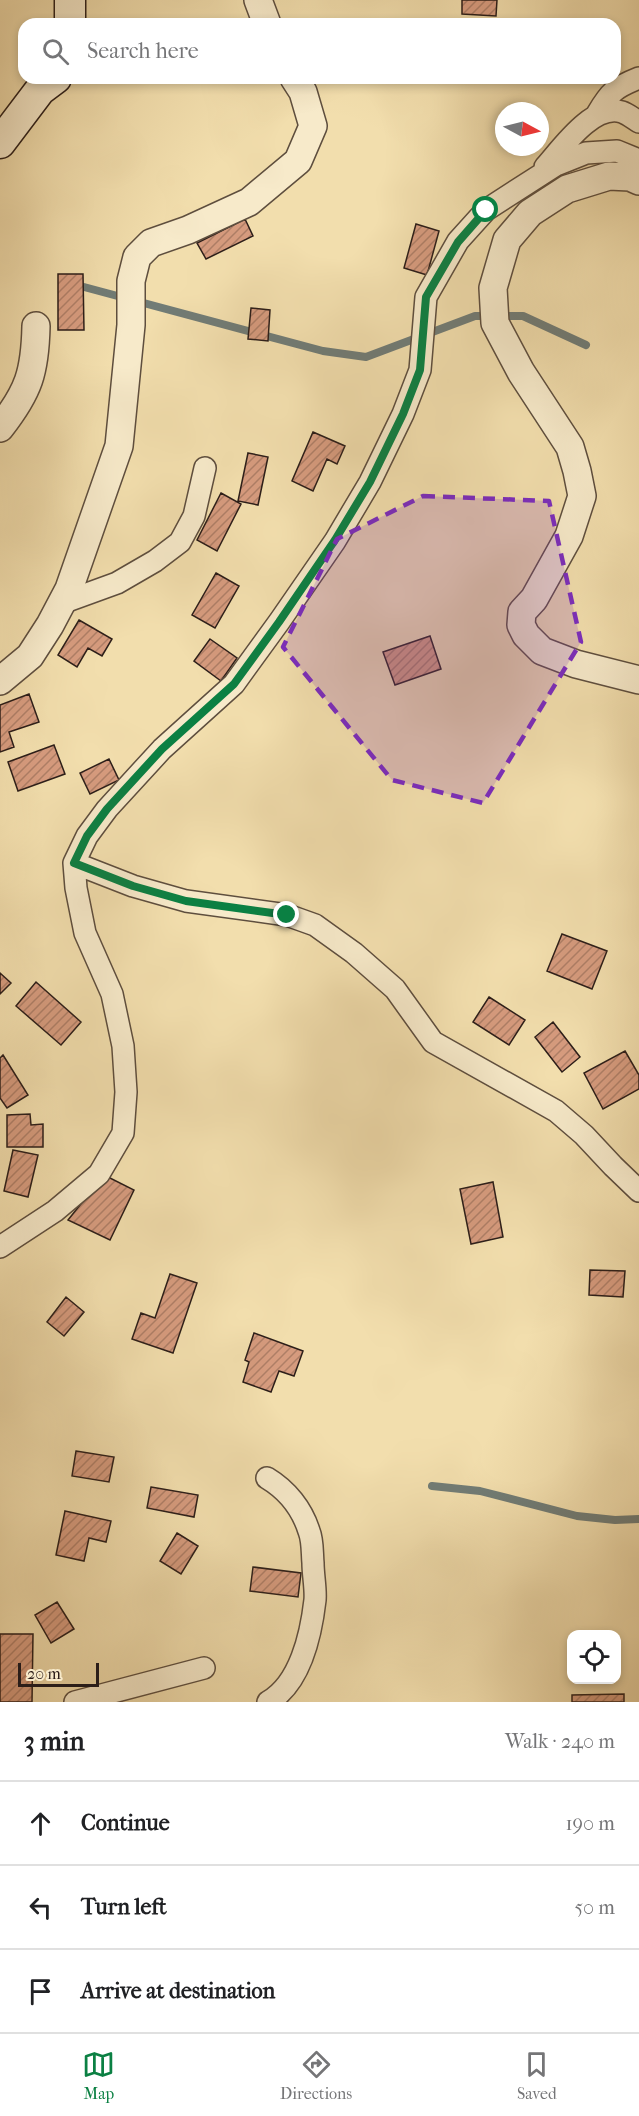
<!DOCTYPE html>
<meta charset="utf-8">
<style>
body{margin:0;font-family:"IM FELL French Canon",serif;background:#f6f6f6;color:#202124}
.controls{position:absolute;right:18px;bottom:18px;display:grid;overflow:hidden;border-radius:12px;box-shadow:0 3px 9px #0003}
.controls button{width:54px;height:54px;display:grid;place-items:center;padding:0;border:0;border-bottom:2px solid #e0e0e0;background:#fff;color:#202124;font:30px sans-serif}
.compass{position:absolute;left:495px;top:102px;width:54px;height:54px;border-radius:50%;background:#fff;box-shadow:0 3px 9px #0003;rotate:97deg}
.scale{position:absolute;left:18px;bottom:15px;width:81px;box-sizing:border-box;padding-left:6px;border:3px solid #2c1e19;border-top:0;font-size:16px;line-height:21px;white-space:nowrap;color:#2c1e19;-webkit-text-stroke:4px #f7eaca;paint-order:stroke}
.stop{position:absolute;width:18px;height:18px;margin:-14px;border:4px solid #0b8043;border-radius:50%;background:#fff}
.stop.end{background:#0b8043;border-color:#fff;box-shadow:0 2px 6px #0008}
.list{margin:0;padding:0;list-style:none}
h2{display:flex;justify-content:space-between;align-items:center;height:78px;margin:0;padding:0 24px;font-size:26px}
h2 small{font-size:20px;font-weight:400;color:#757577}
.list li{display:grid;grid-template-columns:39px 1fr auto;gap:18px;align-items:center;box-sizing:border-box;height:84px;padding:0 24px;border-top:2px solid #e0e0e0}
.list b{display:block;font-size:22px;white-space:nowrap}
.list em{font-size:20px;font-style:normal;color:#757577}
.icon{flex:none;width:33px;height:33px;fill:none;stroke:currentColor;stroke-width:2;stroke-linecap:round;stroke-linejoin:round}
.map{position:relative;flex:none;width:639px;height:1702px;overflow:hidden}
.search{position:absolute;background:#fff;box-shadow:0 3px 9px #0003;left:18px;right:18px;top:18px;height:66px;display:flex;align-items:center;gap:15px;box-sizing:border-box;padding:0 21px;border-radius:18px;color:#757577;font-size:22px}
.sheet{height:330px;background:#fff}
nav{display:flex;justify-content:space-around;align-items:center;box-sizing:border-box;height:84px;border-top:2px solid #e0e0e0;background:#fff;font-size:16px;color:#757577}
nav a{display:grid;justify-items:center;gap:3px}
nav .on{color:#0b8043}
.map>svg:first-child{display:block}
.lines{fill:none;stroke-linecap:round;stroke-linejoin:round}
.stream{stroke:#717c76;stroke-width:8}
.building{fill:url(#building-hatch);stroke:#2c1e19;stroke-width:1.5}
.minor-casing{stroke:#5e4e3e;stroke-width:24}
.tertiary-casing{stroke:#5e4e3e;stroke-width:30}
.secondary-casing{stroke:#2c1e19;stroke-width:33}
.minor{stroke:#f7eaca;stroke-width:21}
.tertiary{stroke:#f7eaca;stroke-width:27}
.secondary{stroke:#f7eaca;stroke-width:30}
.route{stroke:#0b8043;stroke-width:8}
.marked{fill:#7b2cbf;fill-opacity:0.2;stroke:#7b2cbf;stroke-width:4.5;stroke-dasharray:12 8;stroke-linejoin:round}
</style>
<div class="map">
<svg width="639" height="1702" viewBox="0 0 639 1702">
<defs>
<pattern id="building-hatch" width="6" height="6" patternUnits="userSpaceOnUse" patternTransform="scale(1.5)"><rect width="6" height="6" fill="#d69b7e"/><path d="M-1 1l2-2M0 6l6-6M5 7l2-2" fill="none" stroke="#ae7e66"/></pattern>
</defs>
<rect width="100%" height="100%" fill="#f2dead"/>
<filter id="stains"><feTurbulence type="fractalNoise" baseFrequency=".00333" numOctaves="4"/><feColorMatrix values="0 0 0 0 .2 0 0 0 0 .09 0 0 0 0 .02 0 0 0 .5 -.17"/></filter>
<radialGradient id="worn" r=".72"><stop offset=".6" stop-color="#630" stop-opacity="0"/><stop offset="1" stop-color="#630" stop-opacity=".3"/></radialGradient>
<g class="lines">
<!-- stream -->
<path class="stream" d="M84,287L323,351L366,357L475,316H523L586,345
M432,1486L480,1491L577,1516L615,1520L639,1519"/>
</g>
<!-- building -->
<path class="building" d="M462,0H497L496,16L462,14Z
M245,219L253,236L206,259L197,243Z
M416,224L439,231L427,275L404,268Z
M58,274H83L84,330H58Z
M251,308L270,310L268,341L248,339Z
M313,432L345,446L337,464L327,459L313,491L292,481Z
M248,453L268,457L258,505L238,501Z
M221,493L241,504L217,551L197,540Z
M216,573L239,586L215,628L192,615Z
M79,620L112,639L102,656L88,648L77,667L58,655Z
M430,636L441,669L395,685L383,652Z
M210,639L237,658L221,681L194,661Z
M29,694L39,722L9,732L14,747L0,752V705Z
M54,745L65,774L18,791L8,762Z
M109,759L119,780L90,794L80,773Z
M562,934L607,951L592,989L547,971Z
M0,973L11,983L0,994Z
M36,982L81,1022L61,1045L16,1006Z
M489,997L525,1020L509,1045L473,1022Z
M553,1022L580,1057L562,1072L535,1037Z
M625,1051L639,1075V1089L603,1109L584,1073Z
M3,1055L28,1095L7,1108L0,1098V1058Z
M30,1114L31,1125L43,1124V1147H7V1115Z
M13,1150L38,1155L28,1197L4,1191Z
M104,1175L134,1190L110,1240L68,1220Z
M493,1182L503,1237L471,1244L460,1189Z
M590,1270L625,1271L623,1297L589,1295Z
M170,1274L197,1283L173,1353L132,1339L141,1313L155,1318Z
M66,1297L84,1312L64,1336L47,1322Z
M254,1333L303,1351L294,1376L279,1371L271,1392L243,1382L249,1362L245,1360Z
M76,1451L114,1457L109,1482L72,1476Z
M151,1487L198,1495L194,1517L147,1508Z
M65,1511L111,1521L106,1542L89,1538L84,1561L56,1555Z
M177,1533L198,1546L181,1574L160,1561Z
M253,1567L301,1573L298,1597L250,1591Z
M57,1602L74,1629L51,1643L35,1615Z
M0,1634H33L32,1702H0Z
M624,1694V1702H572V1695Z"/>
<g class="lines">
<!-- minor casing -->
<g class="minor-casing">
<path id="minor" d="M597,114C610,92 614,88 639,78
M545,167C562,148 593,103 622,112C628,114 634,119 639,122
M62,603L117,583L155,561L180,542L194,516L205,468
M74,863L133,886L186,901L287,915L315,925L354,953L395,989L433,1042L556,1111L584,1135L613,1166L639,1191
M0,1247L55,1211L99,1174L123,1133L126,1092L123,1046L112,994L85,933L76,888L74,863L87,836L107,809L162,749L234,684L279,622L335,541L370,482L403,414L420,370L426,297L458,241L486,210L556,165L586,153L617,151L639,160
M267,1478C287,1490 302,1509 309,1531C313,1541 312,1553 313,1563C313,1575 316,1589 315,1600C311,1635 300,1684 268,1702
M75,1702L204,1668"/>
</g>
<!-- tertiary casing -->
<g class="tertiary-casing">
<path id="tertiary" d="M258,0L267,24
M639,181L630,177L609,176L567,189L530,213L507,240L493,288L495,323L521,372L570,447L577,471L582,496L569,536L534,599L522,612L521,625L526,635L542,651L576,664L639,680
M0,428C29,391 35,372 36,326
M0,681L30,656L50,625L69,589L119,446L131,325V281L137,257L151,243L188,230L249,202L298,161L313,126L303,92L294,78"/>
</g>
<!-- secondary casing -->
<g class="secondary-casing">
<path id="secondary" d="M70,24V0
M0,143L40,90L56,78"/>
</g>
<!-- minor -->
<use href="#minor" class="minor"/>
<!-- tertiary -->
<use href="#tertiary" class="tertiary"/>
<!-- secondary -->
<use href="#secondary" class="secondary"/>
</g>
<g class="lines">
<!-- route -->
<path class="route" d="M287,915L186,901L133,886L74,863L87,836L107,809L162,749L234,684L279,622L335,540L370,482L403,414L420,370L426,297L458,242L486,210"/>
</g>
<!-- marked area -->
<path class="marked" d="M423,496L549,501L581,642L483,803L392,780L283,647L337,539Z"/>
<rect width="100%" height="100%" filter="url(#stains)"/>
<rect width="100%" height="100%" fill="url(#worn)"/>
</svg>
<div class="controls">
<button><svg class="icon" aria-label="locate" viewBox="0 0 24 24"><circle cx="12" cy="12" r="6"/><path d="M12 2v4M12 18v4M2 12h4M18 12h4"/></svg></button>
</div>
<svg class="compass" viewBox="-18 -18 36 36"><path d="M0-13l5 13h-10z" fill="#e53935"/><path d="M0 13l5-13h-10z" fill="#757577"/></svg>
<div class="scale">20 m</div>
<div class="stop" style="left:486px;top:210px"></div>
<div class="stop end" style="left:287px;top:915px"></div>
<div class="search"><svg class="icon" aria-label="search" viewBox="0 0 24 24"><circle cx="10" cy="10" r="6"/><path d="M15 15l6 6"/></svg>Search here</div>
</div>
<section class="sheet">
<h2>3 min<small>Walk · 240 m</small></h2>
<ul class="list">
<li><svg class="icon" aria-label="ahead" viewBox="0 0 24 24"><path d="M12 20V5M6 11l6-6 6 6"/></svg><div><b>Continue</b></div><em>190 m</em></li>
<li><svg class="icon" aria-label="left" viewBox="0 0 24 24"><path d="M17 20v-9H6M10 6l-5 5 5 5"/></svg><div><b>Turn left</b></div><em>50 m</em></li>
<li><svg class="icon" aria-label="arrive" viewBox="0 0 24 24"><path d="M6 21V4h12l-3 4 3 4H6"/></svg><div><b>Arrive at destination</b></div></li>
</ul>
</section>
<nav>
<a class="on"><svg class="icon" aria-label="map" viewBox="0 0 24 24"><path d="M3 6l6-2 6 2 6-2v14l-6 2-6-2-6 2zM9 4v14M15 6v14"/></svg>Map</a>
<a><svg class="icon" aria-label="directions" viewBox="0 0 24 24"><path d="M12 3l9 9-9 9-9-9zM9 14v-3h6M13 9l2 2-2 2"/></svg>Directions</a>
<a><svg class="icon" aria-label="saved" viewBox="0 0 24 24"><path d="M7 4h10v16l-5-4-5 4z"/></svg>Saved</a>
</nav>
